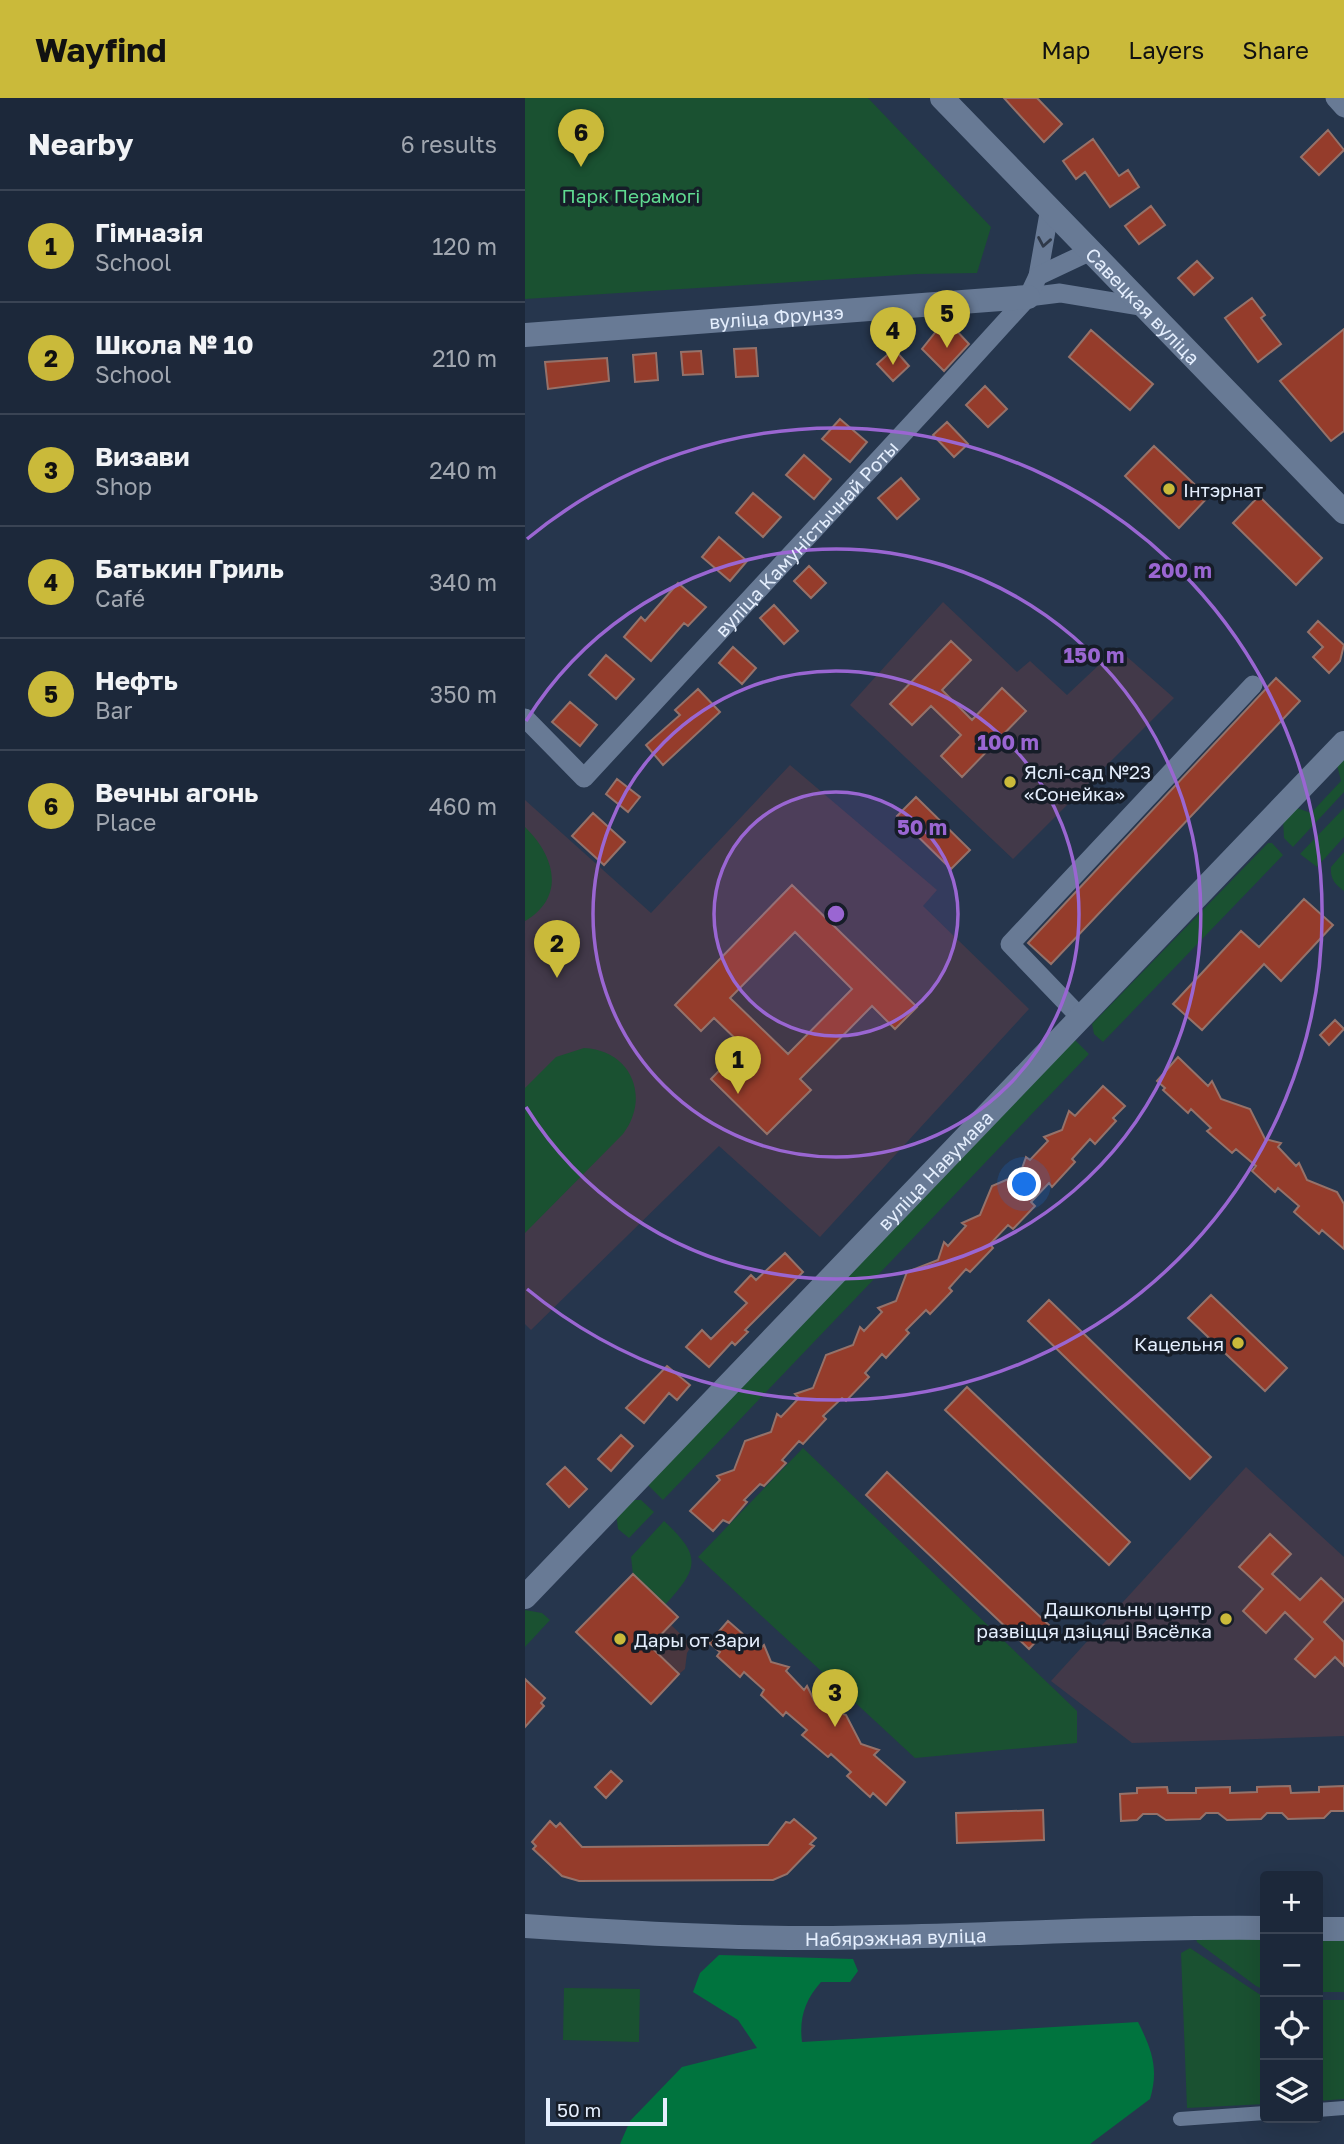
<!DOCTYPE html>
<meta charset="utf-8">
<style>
body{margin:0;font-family:"Golos Text",sans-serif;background:#293445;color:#f1f3f6}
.controls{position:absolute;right:21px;bottom:21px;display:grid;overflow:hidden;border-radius:7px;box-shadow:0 7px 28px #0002}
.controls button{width:63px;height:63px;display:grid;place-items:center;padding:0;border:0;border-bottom:2px solid #3a4454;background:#1c283a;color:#f1f3f6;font:35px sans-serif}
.scale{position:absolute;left:21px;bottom:18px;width:121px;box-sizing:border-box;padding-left:7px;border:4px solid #e4eefd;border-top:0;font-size:19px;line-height:24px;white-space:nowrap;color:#e4eefd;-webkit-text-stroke:5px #161d28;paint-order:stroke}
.you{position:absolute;left:500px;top:1087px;width:24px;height:24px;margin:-18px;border:5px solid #fff;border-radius:50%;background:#1a73e8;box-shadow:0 0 0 10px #1a73e833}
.badge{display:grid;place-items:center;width:46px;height:46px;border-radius:50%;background:#caba3a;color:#111;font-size:23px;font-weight:700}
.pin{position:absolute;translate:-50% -58px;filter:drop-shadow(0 2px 4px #0008)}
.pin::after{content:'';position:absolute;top:37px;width:24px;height:21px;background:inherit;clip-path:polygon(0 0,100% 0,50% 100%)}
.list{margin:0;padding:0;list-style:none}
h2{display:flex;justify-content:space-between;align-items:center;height:91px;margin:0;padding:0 28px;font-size:30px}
h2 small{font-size:23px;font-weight:400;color:#a0a6af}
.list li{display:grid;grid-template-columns:46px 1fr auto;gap:21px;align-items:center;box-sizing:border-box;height:112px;padding:0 28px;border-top:2px solid #3a4454}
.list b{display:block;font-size:26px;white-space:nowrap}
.list p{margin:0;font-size:23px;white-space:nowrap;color:#a0a6af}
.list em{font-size:23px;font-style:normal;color:#a0a6af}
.icon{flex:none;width:38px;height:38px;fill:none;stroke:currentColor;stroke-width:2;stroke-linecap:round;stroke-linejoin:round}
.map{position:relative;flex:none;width:819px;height:2046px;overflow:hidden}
header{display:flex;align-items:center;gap:42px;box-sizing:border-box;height:98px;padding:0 35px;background:#caba3a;color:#111}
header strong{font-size:33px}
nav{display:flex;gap:38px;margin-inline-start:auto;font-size:24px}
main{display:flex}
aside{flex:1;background:#1c283a}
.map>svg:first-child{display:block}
.commercial{fill:#4a373f}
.education{fill:#423949}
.green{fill:#1a5131}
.forest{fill:#00743e}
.building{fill:#953c2b;stroke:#95726a;stroke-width:2;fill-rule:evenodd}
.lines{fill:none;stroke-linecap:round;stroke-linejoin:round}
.pedestrian{stroke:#687a95;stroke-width:14}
.minor{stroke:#687a95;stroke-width:19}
.tertiary{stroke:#687a95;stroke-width:24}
.oneway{stroke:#2f3949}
.ring{fill:none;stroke:#9a66d2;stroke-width:3.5}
.poi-dot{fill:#caba3a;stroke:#161d28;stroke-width:2.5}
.labels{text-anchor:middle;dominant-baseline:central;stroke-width:7;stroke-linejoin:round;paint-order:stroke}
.park-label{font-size:19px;fill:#60db91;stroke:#161d28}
.street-label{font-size:19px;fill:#e4eefd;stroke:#161d28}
.poi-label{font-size:19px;fill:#e4eefd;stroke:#161d28;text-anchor:start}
.centre{fill:#9a66d2;stroke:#161d28;stroke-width:3.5}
.ring-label{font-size:21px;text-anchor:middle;font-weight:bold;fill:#9a66d2;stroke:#161d28;stroke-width:7;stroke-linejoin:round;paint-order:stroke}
</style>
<header>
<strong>Wayfind</strong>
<nav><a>Map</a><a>Layers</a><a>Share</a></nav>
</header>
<main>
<aside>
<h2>Nearby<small>6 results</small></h2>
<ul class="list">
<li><span class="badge">1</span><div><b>Гімназія</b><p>School</p></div><em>120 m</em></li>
<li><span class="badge">2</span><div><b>Школа № 10</b><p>School</p></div><em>210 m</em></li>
<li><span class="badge">3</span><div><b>Визави</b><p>Shop</p></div><em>240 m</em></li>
<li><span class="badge">4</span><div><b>Батькин Гриль</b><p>Café</p></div><em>340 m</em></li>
<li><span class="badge">5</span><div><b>Нефть</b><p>Bar</p></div><em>350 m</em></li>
<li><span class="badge">6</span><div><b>Вечны агонь</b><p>Place</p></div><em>460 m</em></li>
</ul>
</aside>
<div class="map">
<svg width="819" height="2046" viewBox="0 0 819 2046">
<rect width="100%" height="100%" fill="#26364d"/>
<!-- commercial -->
<path class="commercial" d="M146,1527L167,1547L162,1555L160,1571L154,1576L125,1548Z"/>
<!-- education -->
<path class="education" d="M418,504L492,574L505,563L542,597L592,550L649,600L488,761L325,607Z
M265,667L412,792L398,808L504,911L295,1139L194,1048L6,1232L0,1226V702L126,815Z
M721,1369L819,1459V1638L607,1645L526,1583Z"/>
<!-- green -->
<path class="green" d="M0,0H343L466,129L452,175L392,176L0,201Z
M819,654V694L768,749L759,740L758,721L769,709L786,715L816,683L811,663Z
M819,710V739L792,769L775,756Z
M0,729C29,757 42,798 0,823Z
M743,745H747L758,757L578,944L569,936L567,926Z
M819,754V793C810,786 805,781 806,769Z
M549,941L564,956L138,1402L121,1385Z
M59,950C106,952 126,999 98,1036L0,1135V990L31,959Z
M278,1350L552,1613V1645L390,1660L173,1459Z
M106,1402H116L129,1414L104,1440L93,1431L91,1414Z
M139,1423C177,1458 174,1470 140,1507L108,1476L106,1459Z
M0,1512L17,1515L25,1522L0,1549Z
M670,1837H740V1892L731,1888L672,1844Z
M793,1837H819V1894H793Z
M665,1850L740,1900V2006L662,2010L656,1855Z
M39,1890L115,1891L114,1944L38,1942Z
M793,1902H819V2001L793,2003Z"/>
<!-- forest -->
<path class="forest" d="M194,1857L328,1861L333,1873L325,1884H296C280,1902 274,1920 277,1944L613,1924C627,1952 634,1971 625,2001L565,2046H95L105,2023L157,1969L232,1950L213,1922L168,1894L175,1875Z"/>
<!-- building -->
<path class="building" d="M479,0H512L537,26L519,44Z
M803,32L819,52L794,77L776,59Z
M568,41L594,78L603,72L614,89L585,109L560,74L551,81L538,63Z
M626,108L640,127L614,146L600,128Z
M672,163L688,180L669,197L653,180Z
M727,200L740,217L736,220L756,246L733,264L700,220Z
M417,226L425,234L429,230L444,246L419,273L397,251Z
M819,231V333L806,343L755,283Z
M566,232L628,286L605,312L544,259Z
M231,250L233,278L211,279L209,251Z
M369,251L384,268L368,283L352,266Z
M176,253L178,276L158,277L156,254Z
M131,255L133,282L110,284L108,257Z
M82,260L84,283L23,291L20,264Z
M460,288L482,311L463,329L441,307Z
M315,321L342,344L325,364L297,341Z
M422,324L443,346L429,359L408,337Z
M629,348L683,399L654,430L600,378Z
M279,357L306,381L289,401L261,377Z
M376,380L394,401L372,421L353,400Z
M228,395L256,419L238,439L211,415Z
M734,398L797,460L771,487L708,425Z
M194,439L222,463L205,483L177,459Z
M284,468L301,485L286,500L269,483Z
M153,485L181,509L163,528L159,525L126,563L99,539L116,519L120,523Z
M249,507L273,533L259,546L235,520Z
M793,523L819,547L815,563L804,575L788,559L798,549L783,534Z
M426,543L446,562L417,592L447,622L477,590L501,613L437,679L416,658L436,637L406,608L387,627L365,606Z
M208,549L231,570L217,586L194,565Z
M81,557L109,581L91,601L64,577Z
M751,580L775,603L526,866L503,845Z
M173,591L195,614L138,667L121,647L155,617L150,612Z
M45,604L72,627L55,648L27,624Z
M92,681L115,699L103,714L81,696Z
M391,699L445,752L426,771L372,718Z
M68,715L100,744L79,767L47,738Z
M267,787L392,909L370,931L347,908L275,981L286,992L242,1036L186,981L218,948L189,920L176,933L150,907ZM270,834L327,891L263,956L205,900Z
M779,801L808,827L756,883L739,866L677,932L648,906L716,833L734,849Z
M810,922L819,931L804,947L795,937Z
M653,959L683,988L687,983L696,1001L725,1011L740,1041L756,1045L753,1049L771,1068L774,1065L782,1082L812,1094L819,1106V1151L797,1132L794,1136L769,1114L774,1108L753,1090L750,1094L727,1073L731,1068L711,1051L707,1055L682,1033L686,1030L666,1011L663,1015L638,992L640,990L632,983Z
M578,988L600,1008L588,1020L591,1023L570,1046L565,1041L547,1061L550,1064L527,1089L524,1085L506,1104L510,1108L488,1131L483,1127L465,1146L468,1150L445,1174L441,1171L424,1190L427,1193L405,1216L401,1212L381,1232L384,1235L361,1260L357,1256L340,1275L344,1279L321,1303L317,1300L298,1318L301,1321L278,1346L274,1343L257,1362L261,1365L239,1388L235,1386L219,1402L222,1404L204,1425L198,1422L188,1433L165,1413L195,1382L192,1378L209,1372L220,1343L246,1334L252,1316L256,1319L274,1300L270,1296L288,1290L301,1257L328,1247L335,1229L339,1233L357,1214L353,1210L371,1203L382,1174L413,1162L419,1144L423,1148L441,1128L437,1125L455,1117L467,1088L495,1076L501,1059L505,1062L523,1043L519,1039L537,1032L544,1013L550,1018Z
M260,1155L278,1174L220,1232L223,1234L210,1247L207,1244L184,1269L161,1249L177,1232L186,1241L222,1205L210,1194L226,1177L231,1182Z
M686,1197L762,1270L740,1293L663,1220Z
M524,1202L686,1359L665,1381L503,1223Z
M142,1268L165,1287L152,1302L144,1295L119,1325L101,1310Z
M442,1289L605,1444L584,1467L420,1312Z
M96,1337L108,1348L86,1373L73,1361Z
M40,1369L62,1391L44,1409L22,1386Z
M362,1374L525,1528L504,1551L341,1397Z
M745,1436L766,1456L747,1476L775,1502L796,1480L819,1502L799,1524L819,1544V1568L810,1559L790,1579L770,1561L788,1541L760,1514L741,1535L718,1513L738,1491L714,1469Z
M108,1476L153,1519L125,1548L154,1576L126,1606L51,1534Z
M203,1523L235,1551L239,1547L246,1564L264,1569L261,1573L279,1592L282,1588L291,1606L321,1617L336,1646L354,1652L349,1657L380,1684L361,1707L348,1695L345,1699L322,1678L326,1674L306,1656L303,1659L277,1637L282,1632L261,1614L258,1618L236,1597L239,1592L219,1574L215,1579L192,1558L195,1554L184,1545Z
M0,1581L20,1600L16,1605L19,1608L0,1629Z
M86,1673L97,1683L81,1700L70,1689Z
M765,1688L766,1695L794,1694V1689L819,1688V1713H806L799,1720L763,1721L757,1715H742L736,1721L702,1722L693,1715H681L675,1721L641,1722L632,1716H618L612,1722L596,1723L595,1696L612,1695V1690L642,1689L643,1695H671V1690L705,1689V1695L732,1694V1689Z
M518,1712L519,1742L432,1745L431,1715Z
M269,1721L291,1740L285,1746L289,1748L262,1776L248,1782L54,1783L37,1778L8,1751L11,1748L7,1744L25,1723L31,1729L35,1725L57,1749L243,1747L261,1724L265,1725Z"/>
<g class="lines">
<!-- pedestrian -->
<path class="pedestrian" d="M793,2012L819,2010
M655,2021L740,2015"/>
<!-- minor -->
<g class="minor">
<path d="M810,0L819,10"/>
<path d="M513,178L525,110"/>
<path d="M503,199L535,195L620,209"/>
<path id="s1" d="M0,620L59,680L421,289L503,199L513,178L566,153"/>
<path d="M557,921L485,846L728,587"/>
</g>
<!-- tertiary -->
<g class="tertiary">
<path id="s2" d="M417,0L819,414"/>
<path id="s3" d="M0,237L503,199"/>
<path id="s4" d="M0,1499L819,645"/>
<path id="s5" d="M0,1828C88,1834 176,1839 264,1840C423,1841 582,1828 740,1830"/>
<path d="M793,1831H819"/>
</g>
</g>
<!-- one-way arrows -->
<defs><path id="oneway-chevron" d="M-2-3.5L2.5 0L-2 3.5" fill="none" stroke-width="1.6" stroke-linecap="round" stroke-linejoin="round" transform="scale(1.75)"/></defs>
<use class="oneway" href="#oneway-chevron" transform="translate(519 144) rotate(100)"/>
<!-- distance rings -->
<circle cx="311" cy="816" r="122" fill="#9a66d2" fill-opacity=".12"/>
<g class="ring">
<circle cx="311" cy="816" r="122"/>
<circle cx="311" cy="816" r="243"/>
<path d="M1 623A365 365 0 1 1 1 1009"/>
<path d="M2 441A486 486 0 1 1 2 1191"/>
</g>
<!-- markers -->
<g class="poi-dot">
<circle cx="644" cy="391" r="7"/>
<circle cx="485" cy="684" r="7"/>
<circle cx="713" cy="1245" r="7"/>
<circle cx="701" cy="1521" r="7"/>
<circle cx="95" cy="1541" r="7"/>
</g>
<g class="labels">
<!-- park labels -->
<g class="park-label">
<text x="106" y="97">Парк Перамогі</text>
</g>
<!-- street labels -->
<g class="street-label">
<text stroke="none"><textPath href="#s2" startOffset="289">Савецкая вуліца</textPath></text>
<text stroke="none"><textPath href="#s3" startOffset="252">вуліца Фрунзэ</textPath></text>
<text stroke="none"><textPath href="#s1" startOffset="411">вуліца Камуністычнай Роты</textPath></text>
<text stroke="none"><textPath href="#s4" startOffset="592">вуліца Навумава</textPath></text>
<text stroke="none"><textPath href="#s5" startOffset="371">Набярэжная вуліца</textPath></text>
</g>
<!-- poi labels -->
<g class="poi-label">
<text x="658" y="391">Інтэрнат</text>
<text x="499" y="673">Яслі-сад №23<tspan x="499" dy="22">«Сонейка»</tspan></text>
<text x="699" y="1245" text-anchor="end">Кацельня</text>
<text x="687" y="1510" text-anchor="end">Дашкольны цэнтр<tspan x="687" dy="22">развіцця дзіцяці Вясёлка</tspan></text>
<text x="109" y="1541">Дары от Зари</text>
</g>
</g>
<circle cx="311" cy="816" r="10" class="centre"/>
<g class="ring-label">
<text x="655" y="480">200 m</text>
<text x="569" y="565">150 m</text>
<text x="483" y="652">100 m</text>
<text x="397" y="737">50 m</text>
</g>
</svg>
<div class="controls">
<button>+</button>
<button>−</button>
<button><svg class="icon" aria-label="locate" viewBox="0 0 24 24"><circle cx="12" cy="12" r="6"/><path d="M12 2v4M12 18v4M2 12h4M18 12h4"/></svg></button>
<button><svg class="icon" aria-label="layers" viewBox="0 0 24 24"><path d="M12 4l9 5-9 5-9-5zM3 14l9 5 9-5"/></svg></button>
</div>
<div class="scale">50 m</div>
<div class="you"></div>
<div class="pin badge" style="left:213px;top:996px">1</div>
<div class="pin badge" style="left:32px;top:880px">2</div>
<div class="pin badge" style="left:310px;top:1629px">3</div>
<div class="pin badge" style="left:368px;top:267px">4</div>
<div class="pin badge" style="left:422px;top:250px">5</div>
<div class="pin badge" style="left:56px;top:69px">6</div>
</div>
</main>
